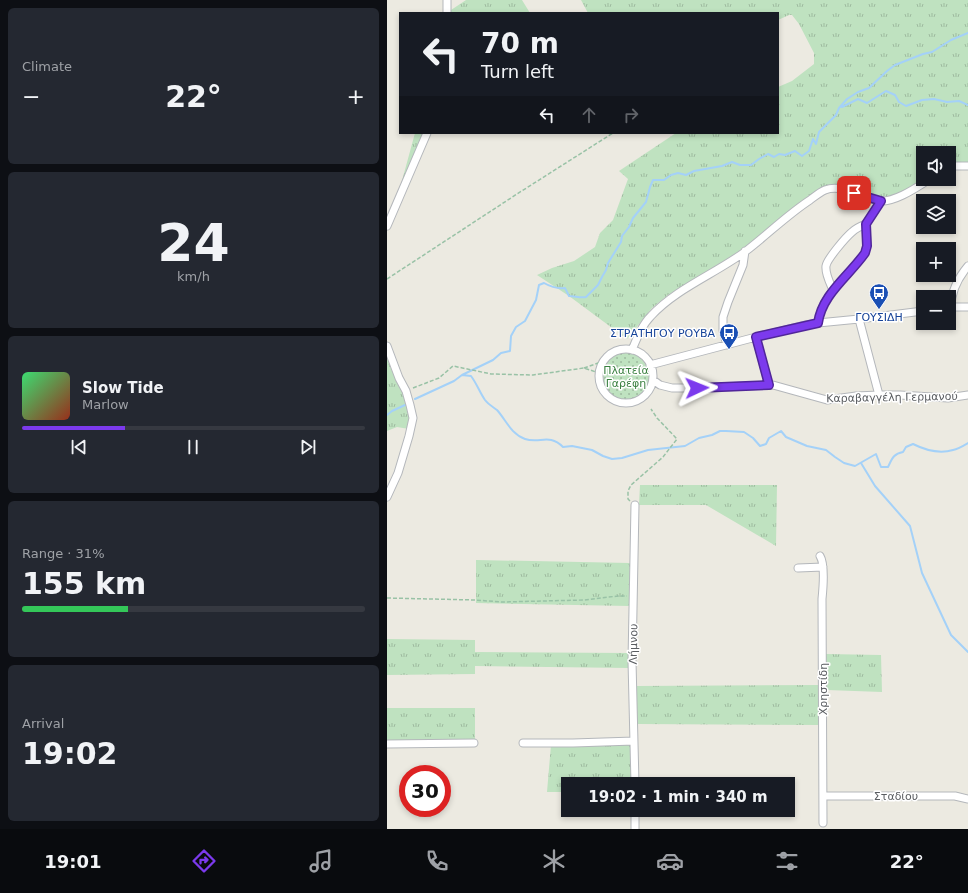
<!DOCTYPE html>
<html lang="en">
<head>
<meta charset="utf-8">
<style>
	body { margin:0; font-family:"DejaVu Sans",sans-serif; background:#242831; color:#f1f3f6; height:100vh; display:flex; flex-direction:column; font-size:15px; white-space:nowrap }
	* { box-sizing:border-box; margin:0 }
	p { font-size:13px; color:#9ea1a6 }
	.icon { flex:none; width:22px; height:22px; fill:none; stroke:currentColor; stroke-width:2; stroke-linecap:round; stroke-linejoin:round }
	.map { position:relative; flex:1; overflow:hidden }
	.drawer { display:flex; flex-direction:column; gap:8px; padding:8px; background:#0d0f14; width:387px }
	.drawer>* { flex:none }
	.hud { position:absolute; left:12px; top:12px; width:380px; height:122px; border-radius:0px; box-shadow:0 2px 6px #0003; background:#171b24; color:#f1f3f6; overflow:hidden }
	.fabs { position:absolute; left:529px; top:146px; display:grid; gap:8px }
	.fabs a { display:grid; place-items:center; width:40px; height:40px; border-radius:0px; background:#171b24; box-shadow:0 2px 6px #0003; font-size:20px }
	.speed { position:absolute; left:12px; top:765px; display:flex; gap:8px; font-size:20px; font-weight:700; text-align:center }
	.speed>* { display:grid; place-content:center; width:52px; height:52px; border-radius:50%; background:#171b24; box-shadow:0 2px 6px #0003; line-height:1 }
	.speed .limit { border:6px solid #d22; background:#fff; color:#111 }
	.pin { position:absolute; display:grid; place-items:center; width:34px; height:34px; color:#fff; margin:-17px; border-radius:8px; box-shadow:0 2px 6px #0006 }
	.me { position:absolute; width:44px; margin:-22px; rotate:88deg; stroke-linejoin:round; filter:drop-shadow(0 0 3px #0008) }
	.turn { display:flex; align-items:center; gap:14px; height:84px; padding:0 16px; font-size:18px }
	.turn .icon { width:52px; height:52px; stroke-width:2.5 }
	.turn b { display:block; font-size:28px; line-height:34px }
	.lanes { display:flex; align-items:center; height:38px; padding:0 16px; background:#0003; justify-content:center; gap:20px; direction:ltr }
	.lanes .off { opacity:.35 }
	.big { font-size:30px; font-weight:700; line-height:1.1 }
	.drawer .card { flex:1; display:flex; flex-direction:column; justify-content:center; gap:6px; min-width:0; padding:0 14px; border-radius:6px; background:#242831 }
	.drawer .dial { align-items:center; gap:0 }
	.dial b { font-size:52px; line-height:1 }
	.song { display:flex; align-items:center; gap:12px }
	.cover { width:48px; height:48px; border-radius:6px; background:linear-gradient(135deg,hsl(140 70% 55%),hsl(10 70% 35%)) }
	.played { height:4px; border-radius:2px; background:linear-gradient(90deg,#7c3aed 30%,#363941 30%) }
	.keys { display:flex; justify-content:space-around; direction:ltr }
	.heat { display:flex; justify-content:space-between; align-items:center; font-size:22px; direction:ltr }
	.charge { height:6px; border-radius:3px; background:linear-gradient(90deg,#34c759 31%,#363941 0) }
	.trip { position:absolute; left:174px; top:777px; width:234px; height:40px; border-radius:0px; background:#171b24; box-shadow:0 2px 6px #0003; font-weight:700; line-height:40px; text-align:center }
	.tab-bar { display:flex; height:64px; justify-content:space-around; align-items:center; background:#090b0e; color:#9ea1a6 }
	.tab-bar .icon { width:28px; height:28px }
	.tab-bar .active { color:#7c3aed }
	.tab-bar b { font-size:18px; color:#f1f3f6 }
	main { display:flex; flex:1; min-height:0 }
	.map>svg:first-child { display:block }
	.grass { fill:url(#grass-tufts) }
	.park { fill:url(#park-dots) }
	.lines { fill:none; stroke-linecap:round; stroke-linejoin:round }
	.stream { stroke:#a4d1f8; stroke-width:2 }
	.minor-casing { stroke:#b4b7bb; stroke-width:9 }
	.path { stroke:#99c2a6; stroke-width:1.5; stroke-dasharray:4 2; stroke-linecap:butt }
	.minor { stroke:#fff; stroke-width:7 }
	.route-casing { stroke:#51269a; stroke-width:10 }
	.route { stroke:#7c3aed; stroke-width:7 }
	.labels { text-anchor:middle; stroke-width:3; stroke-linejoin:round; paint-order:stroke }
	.transit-label { font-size:11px; fill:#164399; stroke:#fff }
	.park-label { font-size:11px; fill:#3a8040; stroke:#fff }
	.street-label { font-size:11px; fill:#5a5d61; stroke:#fff }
</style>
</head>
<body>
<main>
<section class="drawer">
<div class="card"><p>Climate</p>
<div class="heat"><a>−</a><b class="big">22°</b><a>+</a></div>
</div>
<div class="card dial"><b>24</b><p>km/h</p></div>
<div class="card">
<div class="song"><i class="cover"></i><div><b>Slow Tide</b><p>Marlow</p></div></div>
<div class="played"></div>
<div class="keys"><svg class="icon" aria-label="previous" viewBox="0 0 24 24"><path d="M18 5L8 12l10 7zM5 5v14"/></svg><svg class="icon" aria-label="pause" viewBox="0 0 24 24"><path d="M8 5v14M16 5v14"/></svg><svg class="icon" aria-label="next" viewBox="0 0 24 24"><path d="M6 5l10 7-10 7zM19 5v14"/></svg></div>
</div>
<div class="card"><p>Range · 31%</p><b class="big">155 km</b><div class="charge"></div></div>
<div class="card"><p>Arrival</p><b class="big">19:02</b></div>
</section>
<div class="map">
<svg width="581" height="829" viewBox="0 0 581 829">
	<defs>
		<pattern id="grass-tufts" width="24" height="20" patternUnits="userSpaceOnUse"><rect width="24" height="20" fill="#bfe2c0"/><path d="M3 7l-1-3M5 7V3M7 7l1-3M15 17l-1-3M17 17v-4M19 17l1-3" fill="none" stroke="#9eba9f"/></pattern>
		<pattern id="park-dots" width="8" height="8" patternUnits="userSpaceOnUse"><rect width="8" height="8" fill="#bfe2c0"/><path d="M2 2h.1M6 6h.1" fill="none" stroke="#9eba9f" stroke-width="1.8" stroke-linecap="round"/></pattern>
	</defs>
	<rect width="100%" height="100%" fill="#eceae1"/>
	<path class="grass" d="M79 0H135L143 13H64V10Z
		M194 0H581V162L562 164V153H536V179H542C526 188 510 199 490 196 481 195 473 190 464 188 457 186 450 186 443 187L345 256 281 295 265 308 240 339 182 296 150 275 165 268 187 261 208 247 213 233 226 220 241 179 232 171 289 133H391V87L405 81 427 64V53L412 24 405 15H402L391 20V13H201Z
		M28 133H36L33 142 10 199Z
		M0 357 4 369 25 414 22 429 10 427 0 431Z
		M253 485H390L389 546 319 505H252Z
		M89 560 243 563 242 606 89 603Z
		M0 639 88 640V652L242 653V668L88 666V674L0 675Z
		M439 654 494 655 495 692 440 690Z
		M433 685V725L250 724 249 686Z
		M0 708H88V741L0 742Z
		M164 745H244V784H181V792H160Z"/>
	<path class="park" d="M215 376a24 24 0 1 1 48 0a24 24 0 1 1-48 0Z"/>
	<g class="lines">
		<path class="stream" d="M455 107 471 99 480 103 499 91 508 95 512 102 519 106 535 100 547 99 560 102 572 101 581 105
			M75 375 84 376C90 384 93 393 98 400 101 404 106 407 110 410 119 420 124 434 138 439 153 444 162 433 176 447L185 446 205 450 216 456 225 459 235 458 261 450 298 446 312 438 325 435 333 431H339L357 432 366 438 373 446 379 444 382 438 394 431 399 437 420 446 439 450 448 457 457 463 468 466 489 454 494 467H501C505 459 506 454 516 452L519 447 526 444C538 450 553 454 566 450 571 449 576 446 581 443
			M28 399 67 381 75 375 106 360 114 353 123 351 124 336 129 327 138 321 149 300 152 285 157 283C164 287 170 289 178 288L182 296C188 296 193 298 199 297L211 285 215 277 219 270 221 263 234 242 235 236 242 227 246 218 259 202 263 187 266 180H277L284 175 291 173 299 175 307 171 335 166 345 162 353 165H364L372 159 381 154 387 157 392 154 398 155 408 151 415 156 422 151 426 139 429 144 432 132 449 115 452 108 460 99 471 92 482 88 500 71 508 65 536 54 545 52 564 40 581 33
			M0 415 5 411 18 405
			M474 463 488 486 523 526 535 573 564 635 581 652"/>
		<g class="minor-casing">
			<path id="minor" d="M60 13V0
				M562 167 567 166H581
				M0 226 40 133
				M446 290C443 283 438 274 439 266 440 259 459 237 465 232 469 228 474 226 479 224
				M562 307H581
				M564 307C564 291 571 278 581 266
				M472 319 492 395
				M431 323C435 293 462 276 478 253L480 245 479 224 494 201
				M369 337 380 378 382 385
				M340 345 336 330V317L341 302 356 265 358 251
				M0 346 12 378 19 391 23 405 26 418 22 436 11 473 0 497
				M212 376a27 27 0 1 1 54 0a27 27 0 1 1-54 0Z
				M245 350C250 338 255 325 264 316 290 288 328 274 359 251 380 235 400 215 423 200 427 197 433 192 438 190 456 183 476 199 493 201 509 202 530 187 543 179
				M263 365 369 337 419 325 431 323 472 319 536 311
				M266 380 273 385 285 388H310L386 385 440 400 469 396 492 395H513L561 398 581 395
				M248 505 245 661 248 784
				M433 556C438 564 436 589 435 599L436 823
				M411 568 436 567
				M136 743H186L247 741
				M0 744 87 743
				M436 796H568L581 799
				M248 810V829"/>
		</g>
		<path class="path" d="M0 279 130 194 226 133
			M197 368 217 361
			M26 388 52 378 66 366 104 374 146 375 197 368 212 373
			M243 501 241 499V491L244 485 276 457 290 439 270 418 264 409
			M0 598 88 600 115 602 197 600 231 596H240"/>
		<use href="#minor" class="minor"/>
	</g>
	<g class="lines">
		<g class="route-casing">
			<path id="route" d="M310 388 382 385 369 337 431 323C435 294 462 276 478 253L480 246 479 224 494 201 467 193"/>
		</g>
		<use href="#route" class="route"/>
	</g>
	<defs>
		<g id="bus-pin" transform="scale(1)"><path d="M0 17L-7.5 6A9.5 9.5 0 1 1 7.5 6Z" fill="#1a4fb4" stroke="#fff"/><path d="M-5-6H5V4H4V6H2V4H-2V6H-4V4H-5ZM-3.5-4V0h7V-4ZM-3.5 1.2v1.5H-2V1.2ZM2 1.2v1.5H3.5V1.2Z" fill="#fff"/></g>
	</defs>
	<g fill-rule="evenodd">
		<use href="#bus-pin" x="492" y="293"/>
		<use href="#bus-pin" x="342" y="333"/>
	</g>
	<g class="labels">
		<g class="transit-label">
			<text x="492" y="321">ΓΟΥΣΙΔΗ</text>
			<text x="328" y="337" text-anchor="end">ΣΤΡΑΤΗΓΟΥ ΡΟΥΒΑ</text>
		</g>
		<g class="park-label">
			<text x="239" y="374">Πλατεία<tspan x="239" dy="13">Γαρέφη</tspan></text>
		</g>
		<g class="street-label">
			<text transform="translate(505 397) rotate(-1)" y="4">Καραβαγγέλη Γερμανού</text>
			<text transform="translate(246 644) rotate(-89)" y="4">Λήμνου</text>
			<text transform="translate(436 689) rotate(-90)" y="4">Χρηστίδη</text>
			<text x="509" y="800">Σταδίου</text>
		</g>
	</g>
</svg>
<div class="fabs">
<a><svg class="icon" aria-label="sound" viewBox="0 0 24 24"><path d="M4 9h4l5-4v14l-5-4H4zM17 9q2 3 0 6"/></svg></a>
<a><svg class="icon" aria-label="layers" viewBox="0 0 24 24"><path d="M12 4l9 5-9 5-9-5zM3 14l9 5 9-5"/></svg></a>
<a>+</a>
<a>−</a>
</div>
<div class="speed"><div class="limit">30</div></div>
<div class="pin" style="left:467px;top:193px;background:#d93025"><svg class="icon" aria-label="arrive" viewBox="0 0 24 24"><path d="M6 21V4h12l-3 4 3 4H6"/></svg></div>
<svg class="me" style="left:310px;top:388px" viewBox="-20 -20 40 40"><path d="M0-17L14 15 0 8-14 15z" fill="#7c3aed" stroke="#fff" stroke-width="4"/></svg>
<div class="trip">19:02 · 1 min · 340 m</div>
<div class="hud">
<div class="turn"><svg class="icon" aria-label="left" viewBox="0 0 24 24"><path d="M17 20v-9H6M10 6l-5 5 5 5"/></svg><div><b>70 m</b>Turn left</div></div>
<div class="lanes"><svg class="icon" aria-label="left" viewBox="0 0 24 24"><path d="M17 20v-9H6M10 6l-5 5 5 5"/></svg><svg class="icon off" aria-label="ahead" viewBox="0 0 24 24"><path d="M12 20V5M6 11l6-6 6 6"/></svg><svg class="icon off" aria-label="right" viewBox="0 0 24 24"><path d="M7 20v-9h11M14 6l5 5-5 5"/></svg></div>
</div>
</div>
</main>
<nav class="tab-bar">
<b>19:01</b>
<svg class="icon active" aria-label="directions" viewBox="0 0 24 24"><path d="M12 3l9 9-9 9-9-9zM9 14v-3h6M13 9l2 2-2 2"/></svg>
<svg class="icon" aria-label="music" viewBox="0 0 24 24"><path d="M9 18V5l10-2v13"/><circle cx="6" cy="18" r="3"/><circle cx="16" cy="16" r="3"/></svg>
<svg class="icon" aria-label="phone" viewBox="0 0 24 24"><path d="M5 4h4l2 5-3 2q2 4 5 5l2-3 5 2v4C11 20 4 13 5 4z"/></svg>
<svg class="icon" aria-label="climate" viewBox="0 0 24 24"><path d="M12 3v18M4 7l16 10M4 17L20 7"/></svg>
<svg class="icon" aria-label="car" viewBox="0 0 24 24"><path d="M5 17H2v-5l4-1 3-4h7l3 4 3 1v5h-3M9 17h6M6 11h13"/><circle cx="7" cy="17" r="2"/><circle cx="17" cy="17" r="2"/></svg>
<svg class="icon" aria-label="filters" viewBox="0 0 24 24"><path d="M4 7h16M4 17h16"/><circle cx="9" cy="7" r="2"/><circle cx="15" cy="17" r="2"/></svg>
<b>22°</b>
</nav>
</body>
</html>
